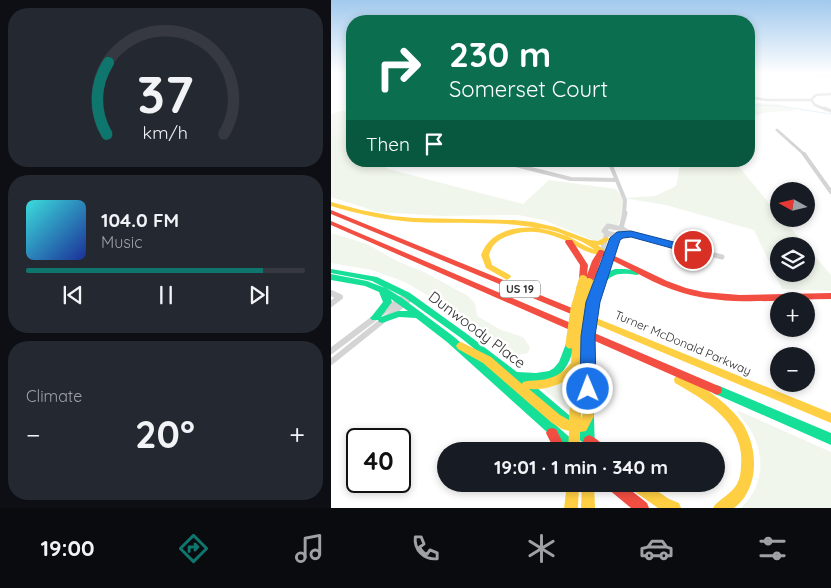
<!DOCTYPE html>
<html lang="en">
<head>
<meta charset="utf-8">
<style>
	body { margin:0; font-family:Quicksand,sans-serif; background:#242831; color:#f1f3f6; height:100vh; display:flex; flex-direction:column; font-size:19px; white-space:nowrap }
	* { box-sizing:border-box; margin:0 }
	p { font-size:16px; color:#9ea1a6 }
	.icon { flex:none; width:28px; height:28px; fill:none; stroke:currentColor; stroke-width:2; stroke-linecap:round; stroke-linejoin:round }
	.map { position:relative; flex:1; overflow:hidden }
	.details { display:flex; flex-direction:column; gap:8px; padding:8px; background:#0d0f14; width:331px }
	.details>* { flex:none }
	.guide { position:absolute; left:15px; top:15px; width:409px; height:152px; border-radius:20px; box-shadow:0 2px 8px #0003; background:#0b6e4f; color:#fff; overflow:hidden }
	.needle { width:32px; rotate:278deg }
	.controls { position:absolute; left:439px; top:182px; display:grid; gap:10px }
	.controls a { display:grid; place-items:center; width:45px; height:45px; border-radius:50%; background:#171b24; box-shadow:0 2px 8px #0003; font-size:25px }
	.speed { position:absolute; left:15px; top:428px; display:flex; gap:10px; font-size:25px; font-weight:700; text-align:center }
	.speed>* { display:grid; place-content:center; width:65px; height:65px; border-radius:50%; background:#171b24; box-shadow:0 2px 8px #0003; line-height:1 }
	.speed .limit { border:2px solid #111; border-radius:8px; background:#fff; color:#111 }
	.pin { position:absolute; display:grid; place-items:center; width:42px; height:42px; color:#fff; margin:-21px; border:2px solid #fff; border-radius:50%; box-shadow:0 1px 5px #0007 }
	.me { position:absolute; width:55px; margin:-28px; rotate:359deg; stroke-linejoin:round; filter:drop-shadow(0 0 4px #0008) }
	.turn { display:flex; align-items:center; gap:18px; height:105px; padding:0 20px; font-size:22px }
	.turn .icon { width:65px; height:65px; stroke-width:2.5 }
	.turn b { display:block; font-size:35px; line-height:42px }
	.then { display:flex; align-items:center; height:48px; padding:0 20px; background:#0003; gap:10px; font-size:19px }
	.big { font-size:38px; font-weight:700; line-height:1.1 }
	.details .card { flex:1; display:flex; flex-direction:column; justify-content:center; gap:8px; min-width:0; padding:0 18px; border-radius:20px; background:#242831 }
	.details .dial { align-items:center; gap:0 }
	.dial svg { height:130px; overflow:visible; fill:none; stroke:#363941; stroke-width:7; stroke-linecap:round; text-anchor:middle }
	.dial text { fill:#f1f3f6; stroke:none }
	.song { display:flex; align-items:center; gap:15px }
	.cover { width:60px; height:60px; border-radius:8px; background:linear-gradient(135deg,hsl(180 70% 55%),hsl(230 70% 35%)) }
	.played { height:5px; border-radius:2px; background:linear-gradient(90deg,#0f766e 85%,#363941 85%) }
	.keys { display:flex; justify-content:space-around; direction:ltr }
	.heat { display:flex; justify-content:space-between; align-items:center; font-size:28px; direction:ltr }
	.trip { position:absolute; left:106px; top:442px; width:288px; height:50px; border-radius:25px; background:#171b24; box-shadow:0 2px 8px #0003; font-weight:700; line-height:50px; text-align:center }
	.tabs { display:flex; height:80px; justify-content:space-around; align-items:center; background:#090b0e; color:#9ea1a6 }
	.tabs .icon { width:35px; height:35px }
	.tabs .selected { color:#0f766e }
	.tabs b { font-size:22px; color:#f1f3f6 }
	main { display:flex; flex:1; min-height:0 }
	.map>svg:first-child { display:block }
	.green { fill:#f1f6ec; fill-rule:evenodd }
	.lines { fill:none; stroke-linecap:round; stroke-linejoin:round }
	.stream { stroke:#d8e9f4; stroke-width:1 }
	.street-far4 { stroke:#d4d4d4; stroke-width:2.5 }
	.street-far3 { stroke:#d4d4d4; stroke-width:3 }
	.street-far2 { stroke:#d4d4d4; stroke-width:4 }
	.street-far1 { stroke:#d4d4d4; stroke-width:5 }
	.street { stroke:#d4d4d4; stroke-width:6 }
	.fast { fill:#16e098; fill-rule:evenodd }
	.slow { fill:#ffcf43; fill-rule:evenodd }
	.jam { fill:#f24e42; fill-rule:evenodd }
	.fast-bridge { stroke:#16e098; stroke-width:9 }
	.slow-bridge-far1 { stroke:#ffcf43; stroke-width:8 }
	.slow-bridge { stroke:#ffcf43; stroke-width:9 }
	.route { fill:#1a73e8; stroke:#114b97 }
	.labels { text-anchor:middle; stroke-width:5; stroke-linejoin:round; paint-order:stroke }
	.shield { fill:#fff; stroke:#6e6e6e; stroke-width:1 }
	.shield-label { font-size:11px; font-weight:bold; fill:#303030 }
	.street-label { font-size:12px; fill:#303030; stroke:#fff }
	.near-street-label { font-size:15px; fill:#303030; stroke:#fff }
</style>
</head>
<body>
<main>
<section class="details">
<div class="card dial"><svg viewBox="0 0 100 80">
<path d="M14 69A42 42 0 1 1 86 69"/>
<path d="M14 69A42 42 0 0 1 15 25" stroke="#0f766e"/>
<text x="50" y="56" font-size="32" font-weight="700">37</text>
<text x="50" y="72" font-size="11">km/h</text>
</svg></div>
<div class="card">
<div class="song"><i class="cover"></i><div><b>104.0 FM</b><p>Music</p></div></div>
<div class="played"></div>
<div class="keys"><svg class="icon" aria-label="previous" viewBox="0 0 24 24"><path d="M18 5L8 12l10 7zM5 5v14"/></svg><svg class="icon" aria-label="pause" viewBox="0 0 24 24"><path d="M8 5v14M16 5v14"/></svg><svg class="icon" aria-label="next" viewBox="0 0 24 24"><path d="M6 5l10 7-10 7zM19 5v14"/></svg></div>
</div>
<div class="card"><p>Climate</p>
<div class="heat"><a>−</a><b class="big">20°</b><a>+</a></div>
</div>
</section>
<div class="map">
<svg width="500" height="508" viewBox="0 0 500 508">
	<rect width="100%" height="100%" fill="#fff"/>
	<path class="green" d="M418 103 447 104 466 111C450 111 432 110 418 119Z
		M9 111H21V141L19 145 21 147V161H44L57 169 192 204 218 180 285 189 292 198 324 196 345 186 350 161H409V168L447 214 448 219H452L500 275V291L451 289 423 230 335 205 292 198 291 216 276 246 213 220 187 215 110 216 47 212 0 197V114ZM448 246H475V274H448Z
		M0 233 36 244 66 261 93 272 137 296 144 303 146 316 168 329 192 337 199 347 197 353 186 355 145 330 116 307 74 282 41 270 0 263Z
		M239 376 240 377 238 411 211 388Z
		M406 410 500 452V508H410C433 486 435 456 419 429 415 423 408 416 406 410Z"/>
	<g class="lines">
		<path class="stream" d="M418 105 448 106 500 114"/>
		<path class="street-far4" d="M459 73 500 76
			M418 97 436 100H480
			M496 110 484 105 480 100 485 95 500 94"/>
		<path class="street-far3" d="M493 108 500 111
			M446 130 474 155"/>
		<path class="street-far2" d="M473 154 500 192
			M168 161 240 179 285 180
			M278 161 294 200 293 214"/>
		<path class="street-far1" d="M277 226 292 229V232C285 236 279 236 273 231Z
			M290 228 294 213
			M292 229 300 234 391 257
			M271 252 275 236
			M278 255 287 235"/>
		<path class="street" d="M0 293 9 297 0 304
			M52 312 76 295
			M0 351 45 317
			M0 362 80 298"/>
		<path class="fast" d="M0 269 46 277 79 293 136 334 186 372 205 373 218 371 223 368 228 362 236 341 239 340 242 341 244 344C237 370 228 383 199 382L252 427 251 352 253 349 256 348 259 349 261 352 264 451H237L116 342 85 318 68 317 51 323 48 322 47 320H41L39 318 41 316 52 302 48 292 34 286 0 280V274L36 281 54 288 41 281 0 273ZM55 288 73 297 130 338 203 397 252 443V450L250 447 122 336 71 298ZM60 299 77 311H67L50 317 61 302Z
			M284 269H294L309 271 310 273 306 275C290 273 280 272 271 287H265L264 285 272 274Z
			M386 385 500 433V445L382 393 381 390 382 387Z"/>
		<path class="slow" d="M492 73 500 74V76L492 74Z
			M0 202 30 210 62 216 83 218 183 220 202 222 224 227 259 240 267 241 275 237 279 239 271 245H267L275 252 274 254C259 256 250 248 237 242 220 233 199 228 180 235 169 238 161 244 158 255L161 265 179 275 180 277 176 280 155 268 150 255C162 222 206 224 232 234 243 239 253 246 264 250 255 243 244 238 233 235 184 218 133 225 82 222 54 220 27 214 0 206Z
			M275 253H278L282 255 265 309 264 311H258L257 309Z
			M243 309 500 413V423L240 314 239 312 240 310Z
			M130 342 160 357 191 384 192 382C198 380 203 381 209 380 222 379 232 373 240 363L241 347 243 344 246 343 249 344 251 347 250 418 253 412 257 411 261 412 263 416 255 431 249 432V451H237L238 431 231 429 221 423 152 363 127 349 125 346 127 343ZM240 377 238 420 229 415 198 389C213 390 228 386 240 377Z
			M348 376C370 383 399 405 412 424 425 446 428 476 413 498 410 501 406 507 402 508 396 508 388 508 382 508 386 500 400 495 406 484 409 478 410 472 410 465 414 424 376 401 344 383L343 380 344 377Z
			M236 484H248L247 508H233Z
			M251 484H263L264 508H250Z
			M298 484H316L338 499 348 503 350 508H327L300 489Z"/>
		<path class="jam" d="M0 210 246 310 247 312 246 314H240L0 214Z
			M0 221 390 387 391 390 390 393 386 395 382 393 0 225Z
			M235 240H241L257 265 256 275 261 261 268 250H271L336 281 355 288 372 292 409 295 500 293V299C451 299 399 307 352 293 323 285 299 268 272 256 267 264 266 280 258 285L255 284 254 281H249L248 279 249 265 234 242Z
			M221 428 225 429 236 451H224L215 433 217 429Z
			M258 435C265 438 273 444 275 451H260L254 445 252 441 254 437Z
			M276 484H292L316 503 318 508H300L277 489Z"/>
		<path class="fast-bridge" d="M256 352 261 309"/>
		<path class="slow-bridge-far1" d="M249 289 252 279
			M256 289 258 282"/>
		<path class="slow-bridge" d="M239 344 244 309 250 288
			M246 347 257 288"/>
	</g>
	<linearGradient id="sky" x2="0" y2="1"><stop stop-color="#a1c9ed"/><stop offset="0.51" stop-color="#fff"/><stop offset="1" stop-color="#fff" stop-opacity="0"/></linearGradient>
	<rect width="500" height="144" fill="url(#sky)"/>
	<path class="route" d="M300 231 366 248 367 250 362 254 300 237 292 238 289 240 269 302 264 336 265 389 263 394 257 396 251 394 249 389 250 336 255 302 279 238 286 232Z"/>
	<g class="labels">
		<rect class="shield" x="169" y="280.5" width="40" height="17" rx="4"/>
		<g class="shield-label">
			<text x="189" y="293">US 19</text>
		</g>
		<g class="street-label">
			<text transform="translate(352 343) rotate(23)" y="4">Turner McDonald Parkway</text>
		</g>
		<g class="near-street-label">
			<text transform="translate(146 330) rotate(37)" y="5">Dunwoody Place</text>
		</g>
	</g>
</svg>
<div class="controls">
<a><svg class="needle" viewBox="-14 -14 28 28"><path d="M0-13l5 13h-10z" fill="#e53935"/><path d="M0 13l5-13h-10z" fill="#9ea1a6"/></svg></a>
<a><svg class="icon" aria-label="layers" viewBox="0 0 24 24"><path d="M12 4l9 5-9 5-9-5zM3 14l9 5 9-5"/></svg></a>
<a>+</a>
<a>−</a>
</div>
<div class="speed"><div class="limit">40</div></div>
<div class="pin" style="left:362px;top:250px;background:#d93025"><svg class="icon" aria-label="arrive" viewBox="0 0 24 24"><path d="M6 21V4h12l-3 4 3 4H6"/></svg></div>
<svg class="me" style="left:257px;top:389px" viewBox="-20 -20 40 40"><circle r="17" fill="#1a73e8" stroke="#fff" stroke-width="3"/><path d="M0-11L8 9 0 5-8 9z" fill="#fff"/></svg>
<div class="trip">19:01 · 1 min · 340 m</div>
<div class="guide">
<div class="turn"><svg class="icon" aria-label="right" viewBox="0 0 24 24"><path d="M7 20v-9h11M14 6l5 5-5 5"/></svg><div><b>230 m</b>Somerset Court</div></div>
<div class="then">Then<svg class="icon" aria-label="arrive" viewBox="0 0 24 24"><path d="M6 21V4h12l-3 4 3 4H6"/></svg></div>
</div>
</div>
</main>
<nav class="tabs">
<b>19:00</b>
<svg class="icon selected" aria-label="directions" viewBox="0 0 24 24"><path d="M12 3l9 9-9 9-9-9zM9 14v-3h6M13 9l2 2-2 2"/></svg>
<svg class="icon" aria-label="music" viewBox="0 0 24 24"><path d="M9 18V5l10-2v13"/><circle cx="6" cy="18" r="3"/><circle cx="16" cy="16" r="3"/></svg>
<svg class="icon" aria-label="phone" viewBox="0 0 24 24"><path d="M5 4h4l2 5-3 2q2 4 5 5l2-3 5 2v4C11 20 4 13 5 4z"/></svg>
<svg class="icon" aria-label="climate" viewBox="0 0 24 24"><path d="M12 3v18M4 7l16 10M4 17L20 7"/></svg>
<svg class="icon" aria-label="car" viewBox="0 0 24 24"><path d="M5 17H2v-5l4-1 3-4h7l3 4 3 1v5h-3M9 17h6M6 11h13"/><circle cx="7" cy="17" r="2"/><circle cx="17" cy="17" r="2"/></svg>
<svg class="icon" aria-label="filters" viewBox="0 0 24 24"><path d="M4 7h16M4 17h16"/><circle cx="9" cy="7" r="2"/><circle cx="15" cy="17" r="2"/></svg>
</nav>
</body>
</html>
